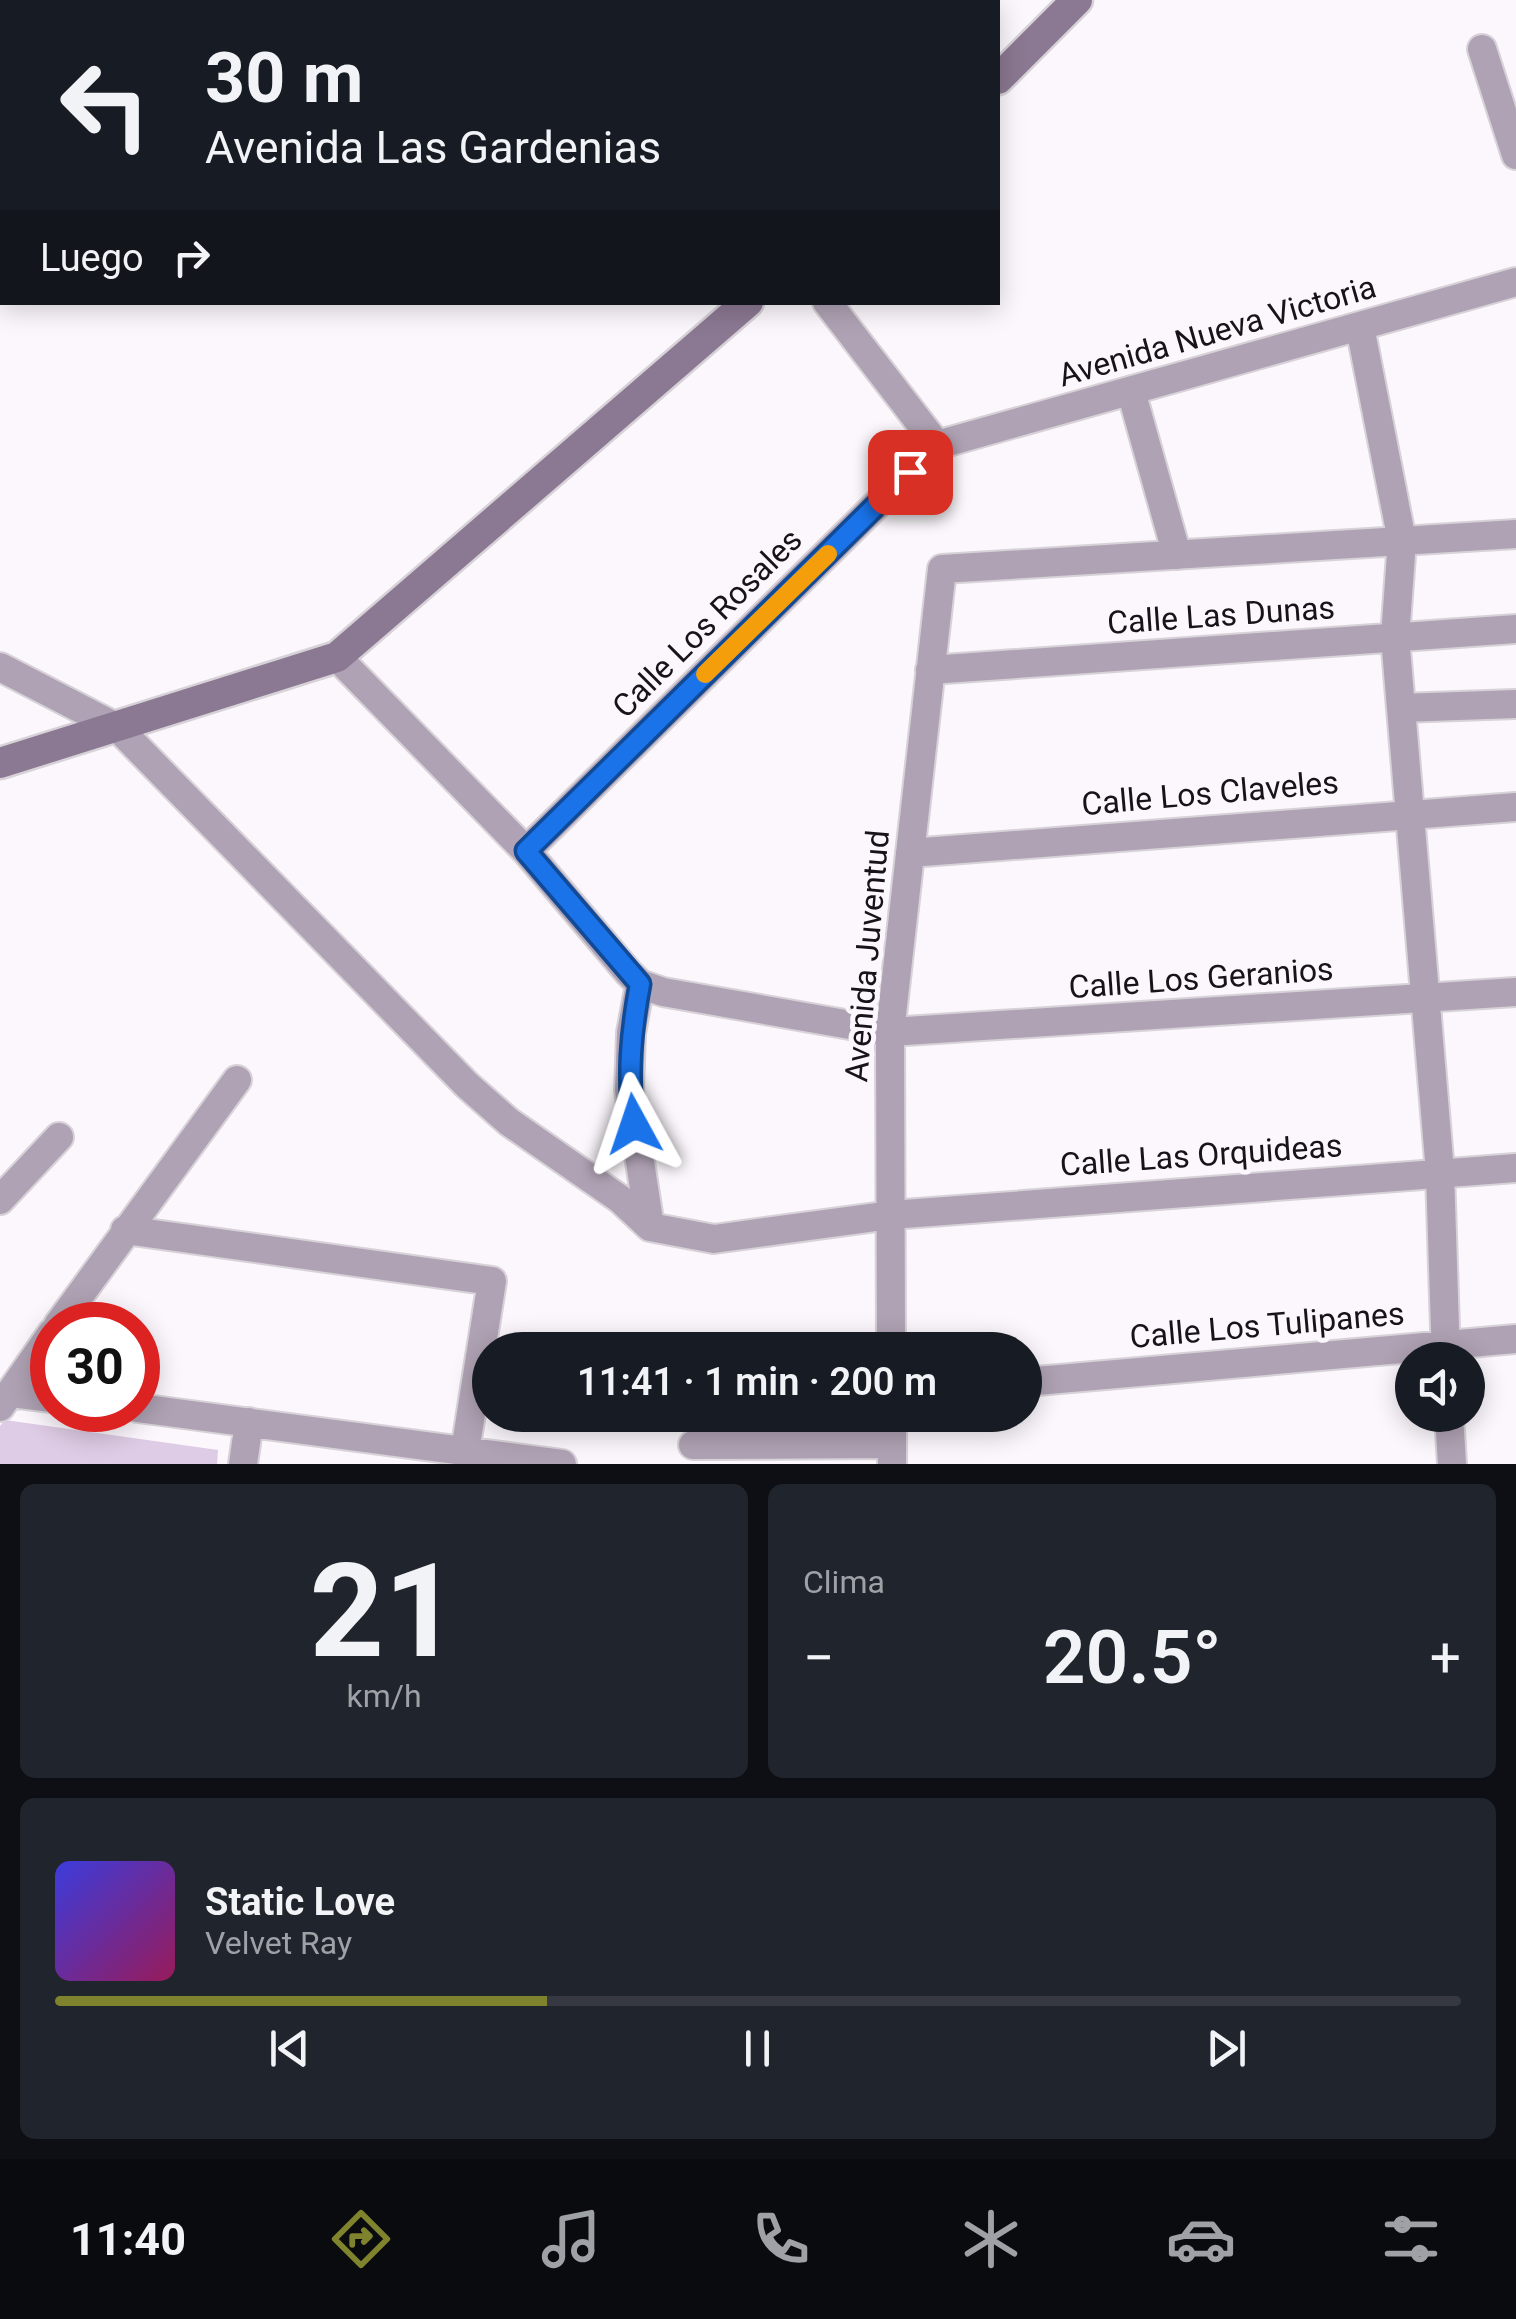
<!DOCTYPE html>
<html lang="es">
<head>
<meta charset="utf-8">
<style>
	body { margin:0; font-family:Roboto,sans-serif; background:#20242c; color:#f1f3f6; height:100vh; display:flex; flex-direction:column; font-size:38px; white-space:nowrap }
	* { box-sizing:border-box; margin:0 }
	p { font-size:32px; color:#9ea1a6 }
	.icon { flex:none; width:55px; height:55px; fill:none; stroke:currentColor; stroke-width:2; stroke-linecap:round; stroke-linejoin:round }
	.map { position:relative; height:1464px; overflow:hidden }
	.sheet { display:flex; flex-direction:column; gap:20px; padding:20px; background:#0d0f14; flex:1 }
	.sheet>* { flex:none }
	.hud { position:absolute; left:0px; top:0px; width:1000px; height:305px; box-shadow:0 5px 25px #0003; background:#171b24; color:#f1f3f6; overflow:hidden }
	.buttons { position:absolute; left:1395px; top:1342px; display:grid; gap:20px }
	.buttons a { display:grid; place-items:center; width:90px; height:90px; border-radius:50%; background:#171b24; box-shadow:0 5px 25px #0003; font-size:50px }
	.speed { position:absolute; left:30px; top:1302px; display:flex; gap:20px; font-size:50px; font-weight:700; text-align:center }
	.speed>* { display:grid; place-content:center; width:130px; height:130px; border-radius:50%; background:#171b24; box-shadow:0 5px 25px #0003; line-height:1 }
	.speed .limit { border:15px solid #d22; background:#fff; color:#111 }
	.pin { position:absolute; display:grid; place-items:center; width:85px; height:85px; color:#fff; margin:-42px; border-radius:20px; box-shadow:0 5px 15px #0006 }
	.me { position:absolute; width:110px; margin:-55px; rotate:355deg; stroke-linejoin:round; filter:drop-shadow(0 0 8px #0008) }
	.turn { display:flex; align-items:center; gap:35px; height:210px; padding:0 40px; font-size:45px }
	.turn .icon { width:130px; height:130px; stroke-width:2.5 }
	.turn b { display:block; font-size:70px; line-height:85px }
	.then { display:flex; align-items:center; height:95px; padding:0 40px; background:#0003; gap:20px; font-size:38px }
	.big { font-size:75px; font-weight:600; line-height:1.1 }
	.sheet .tile { flex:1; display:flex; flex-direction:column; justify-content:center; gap:15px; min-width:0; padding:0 35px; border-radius:15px; background:#20242c }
	.sheet .dial { align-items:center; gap:0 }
	.dial b { font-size:130px; line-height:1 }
	.song { display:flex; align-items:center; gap:30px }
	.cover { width:120px; height:120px; border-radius:15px; background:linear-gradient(135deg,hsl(240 70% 55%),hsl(330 70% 35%)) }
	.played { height:10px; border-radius:5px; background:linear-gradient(90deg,#7f832d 35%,#363941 35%) }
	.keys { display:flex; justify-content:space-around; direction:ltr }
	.heat { display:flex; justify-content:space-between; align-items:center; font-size:55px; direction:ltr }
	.sheet .tiles { flex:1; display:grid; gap:20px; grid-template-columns:1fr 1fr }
	.tile:last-child { grid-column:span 2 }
	.trip { position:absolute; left:472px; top:1332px; width:570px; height:100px; border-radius:50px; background:#171b24; box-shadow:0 5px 25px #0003; font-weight:600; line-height:100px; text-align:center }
	.dock { display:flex; height:160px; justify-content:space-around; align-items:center; background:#090b0e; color:#9ea1a6 }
	.dock .icon { width:70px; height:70px }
	.dock .current { color:#7f832d }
	.dock b { font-size:45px; color:#f1f3f6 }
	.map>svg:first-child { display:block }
	.green { fill:#decbe5 }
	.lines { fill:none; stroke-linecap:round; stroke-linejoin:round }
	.street-casing { stroke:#d7d2d8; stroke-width:32 }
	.secondary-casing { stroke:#d7d2d8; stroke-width:35 }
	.street { stroke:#afa2b4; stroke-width:28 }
	.secondary { stroke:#8b7892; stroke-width:30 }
	.route-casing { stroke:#114b97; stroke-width:25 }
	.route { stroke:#1a73e8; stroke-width:18 }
	.slow { stroke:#f59e0b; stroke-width:18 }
	.labels { text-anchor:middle; stroke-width:10; stroke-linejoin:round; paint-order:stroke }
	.street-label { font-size:32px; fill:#18121a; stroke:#fbf7fc }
</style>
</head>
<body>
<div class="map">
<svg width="1516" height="1464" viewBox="0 0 1516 1464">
	<rect width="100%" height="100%" fill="#fbf7fc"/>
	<path class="green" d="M5 1420 218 1450 217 1464H0V1426Z"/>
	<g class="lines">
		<g class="street-casing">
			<path id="street" d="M277 0V2
				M735 0 736 2
				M1482 49 1516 155
				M827 302 937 445
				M1360 327 1402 541 1395 637 1440 1172 1446 1360
				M1131 391 1177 555
				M337 657 526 851 628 972 640 984 663 992 890 1032 1516 992
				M0 667 118 728 467 1085 509 1122 620 1199 650 1227 714 1239 891 1215 1516 1168
				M930 670 1516 629
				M1401 708 1516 704
				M526 851 937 445 1516 282
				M910 853 1516 807
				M640 984 631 1033 629 1090 650 1227
				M0 1200 59 1137
				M125 1230 492 1281 463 1464
				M58 1325 237 1080
				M891 1350 890 1032 942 569 1516 534
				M1025 1382 1516 1339
				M11 1393 52 1398
				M0 1407 52 1333
				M138 1408 562 1464
				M892 1415V1464
				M1449 1415 1452 1464
				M693 1445 892 1444
				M243 1464 249 1422"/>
		</g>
		<g class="secondary-casing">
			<path id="secondary" d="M998 79 1077 0
				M0 763 337 657 748 302"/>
		</g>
		<use href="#street" class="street"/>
		<use href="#secondary" class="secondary"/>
	</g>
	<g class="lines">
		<g class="route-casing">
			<path id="route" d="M634 1124C627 1076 631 1032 640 984L526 851 910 472"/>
		</g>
		<use href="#route" class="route"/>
		<path class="slow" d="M705 674 828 554"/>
	</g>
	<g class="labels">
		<g class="street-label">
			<text transform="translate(1217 331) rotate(-16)" y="11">Avenida Nueva Victoria</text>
			<text transform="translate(1221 615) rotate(-4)" y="11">Calle Las Dunas</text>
			<text transform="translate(707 623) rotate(-45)" y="11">Calle Los Rosales</text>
			<text transform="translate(1210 793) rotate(-5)" y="11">Calle Los Claveles</text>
			<text transform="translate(867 956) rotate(-85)" y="11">Avenida Juventud</text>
			<text transform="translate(1201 978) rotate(-4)" y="11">Calle Los Geranios</text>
			<text transform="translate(1201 1155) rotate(-4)" y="11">Calle Las Orquideas</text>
			<text transform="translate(1267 1325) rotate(-5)" y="11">Calle Los Tulipanes</text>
		</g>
	</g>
</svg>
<div class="buttons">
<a><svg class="icon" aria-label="sound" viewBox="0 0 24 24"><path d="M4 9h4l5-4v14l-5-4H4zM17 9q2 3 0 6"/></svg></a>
</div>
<div class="speed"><div class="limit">30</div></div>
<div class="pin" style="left:910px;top:472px;background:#d93025"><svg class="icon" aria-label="arrive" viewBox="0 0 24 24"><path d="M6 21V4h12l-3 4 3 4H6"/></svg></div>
<svg class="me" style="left:634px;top:1124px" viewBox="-20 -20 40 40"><path d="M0-17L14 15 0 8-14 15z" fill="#1a73e8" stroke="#fff" stroke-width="4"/></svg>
<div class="trip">11:41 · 1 min · 200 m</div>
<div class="hud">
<div class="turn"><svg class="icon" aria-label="left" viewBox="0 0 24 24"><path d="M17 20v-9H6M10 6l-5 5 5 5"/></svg><div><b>30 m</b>Avenida Las Gardenias</div></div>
<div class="then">Luego<svg class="icon" aria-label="right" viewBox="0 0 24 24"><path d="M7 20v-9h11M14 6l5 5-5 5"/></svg></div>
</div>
</div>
<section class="sheet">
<div class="tiles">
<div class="tile dial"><b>21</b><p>km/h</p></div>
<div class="tile"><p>Clima</p>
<div class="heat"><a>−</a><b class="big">20.5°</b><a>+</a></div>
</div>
<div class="tile">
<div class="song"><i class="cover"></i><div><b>Static Love</b><p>Velvet Ray</p></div></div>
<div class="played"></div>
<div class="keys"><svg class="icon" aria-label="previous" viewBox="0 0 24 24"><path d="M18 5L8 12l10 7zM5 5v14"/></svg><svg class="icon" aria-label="pause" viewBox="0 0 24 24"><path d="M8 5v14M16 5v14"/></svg><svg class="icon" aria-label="next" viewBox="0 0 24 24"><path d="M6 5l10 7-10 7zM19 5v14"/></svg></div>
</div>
</div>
</section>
<nav class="dock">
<b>11:40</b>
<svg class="icon current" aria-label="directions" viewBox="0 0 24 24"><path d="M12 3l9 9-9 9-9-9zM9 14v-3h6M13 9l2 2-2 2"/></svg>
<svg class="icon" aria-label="music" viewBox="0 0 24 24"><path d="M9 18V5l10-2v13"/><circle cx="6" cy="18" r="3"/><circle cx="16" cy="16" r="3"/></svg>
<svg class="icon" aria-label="phone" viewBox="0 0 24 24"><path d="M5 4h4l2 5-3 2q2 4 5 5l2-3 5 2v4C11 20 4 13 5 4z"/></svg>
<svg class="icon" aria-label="climate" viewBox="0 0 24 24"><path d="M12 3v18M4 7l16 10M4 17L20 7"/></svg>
<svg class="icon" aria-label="car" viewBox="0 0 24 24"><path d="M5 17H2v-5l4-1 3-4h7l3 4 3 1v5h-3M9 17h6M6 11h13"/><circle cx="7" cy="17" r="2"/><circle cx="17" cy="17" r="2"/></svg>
<svg class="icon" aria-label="filters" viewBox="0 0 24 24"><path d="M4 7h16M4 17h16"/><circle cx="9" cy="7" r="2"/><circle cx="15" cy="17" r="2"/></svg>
</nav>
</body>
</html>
